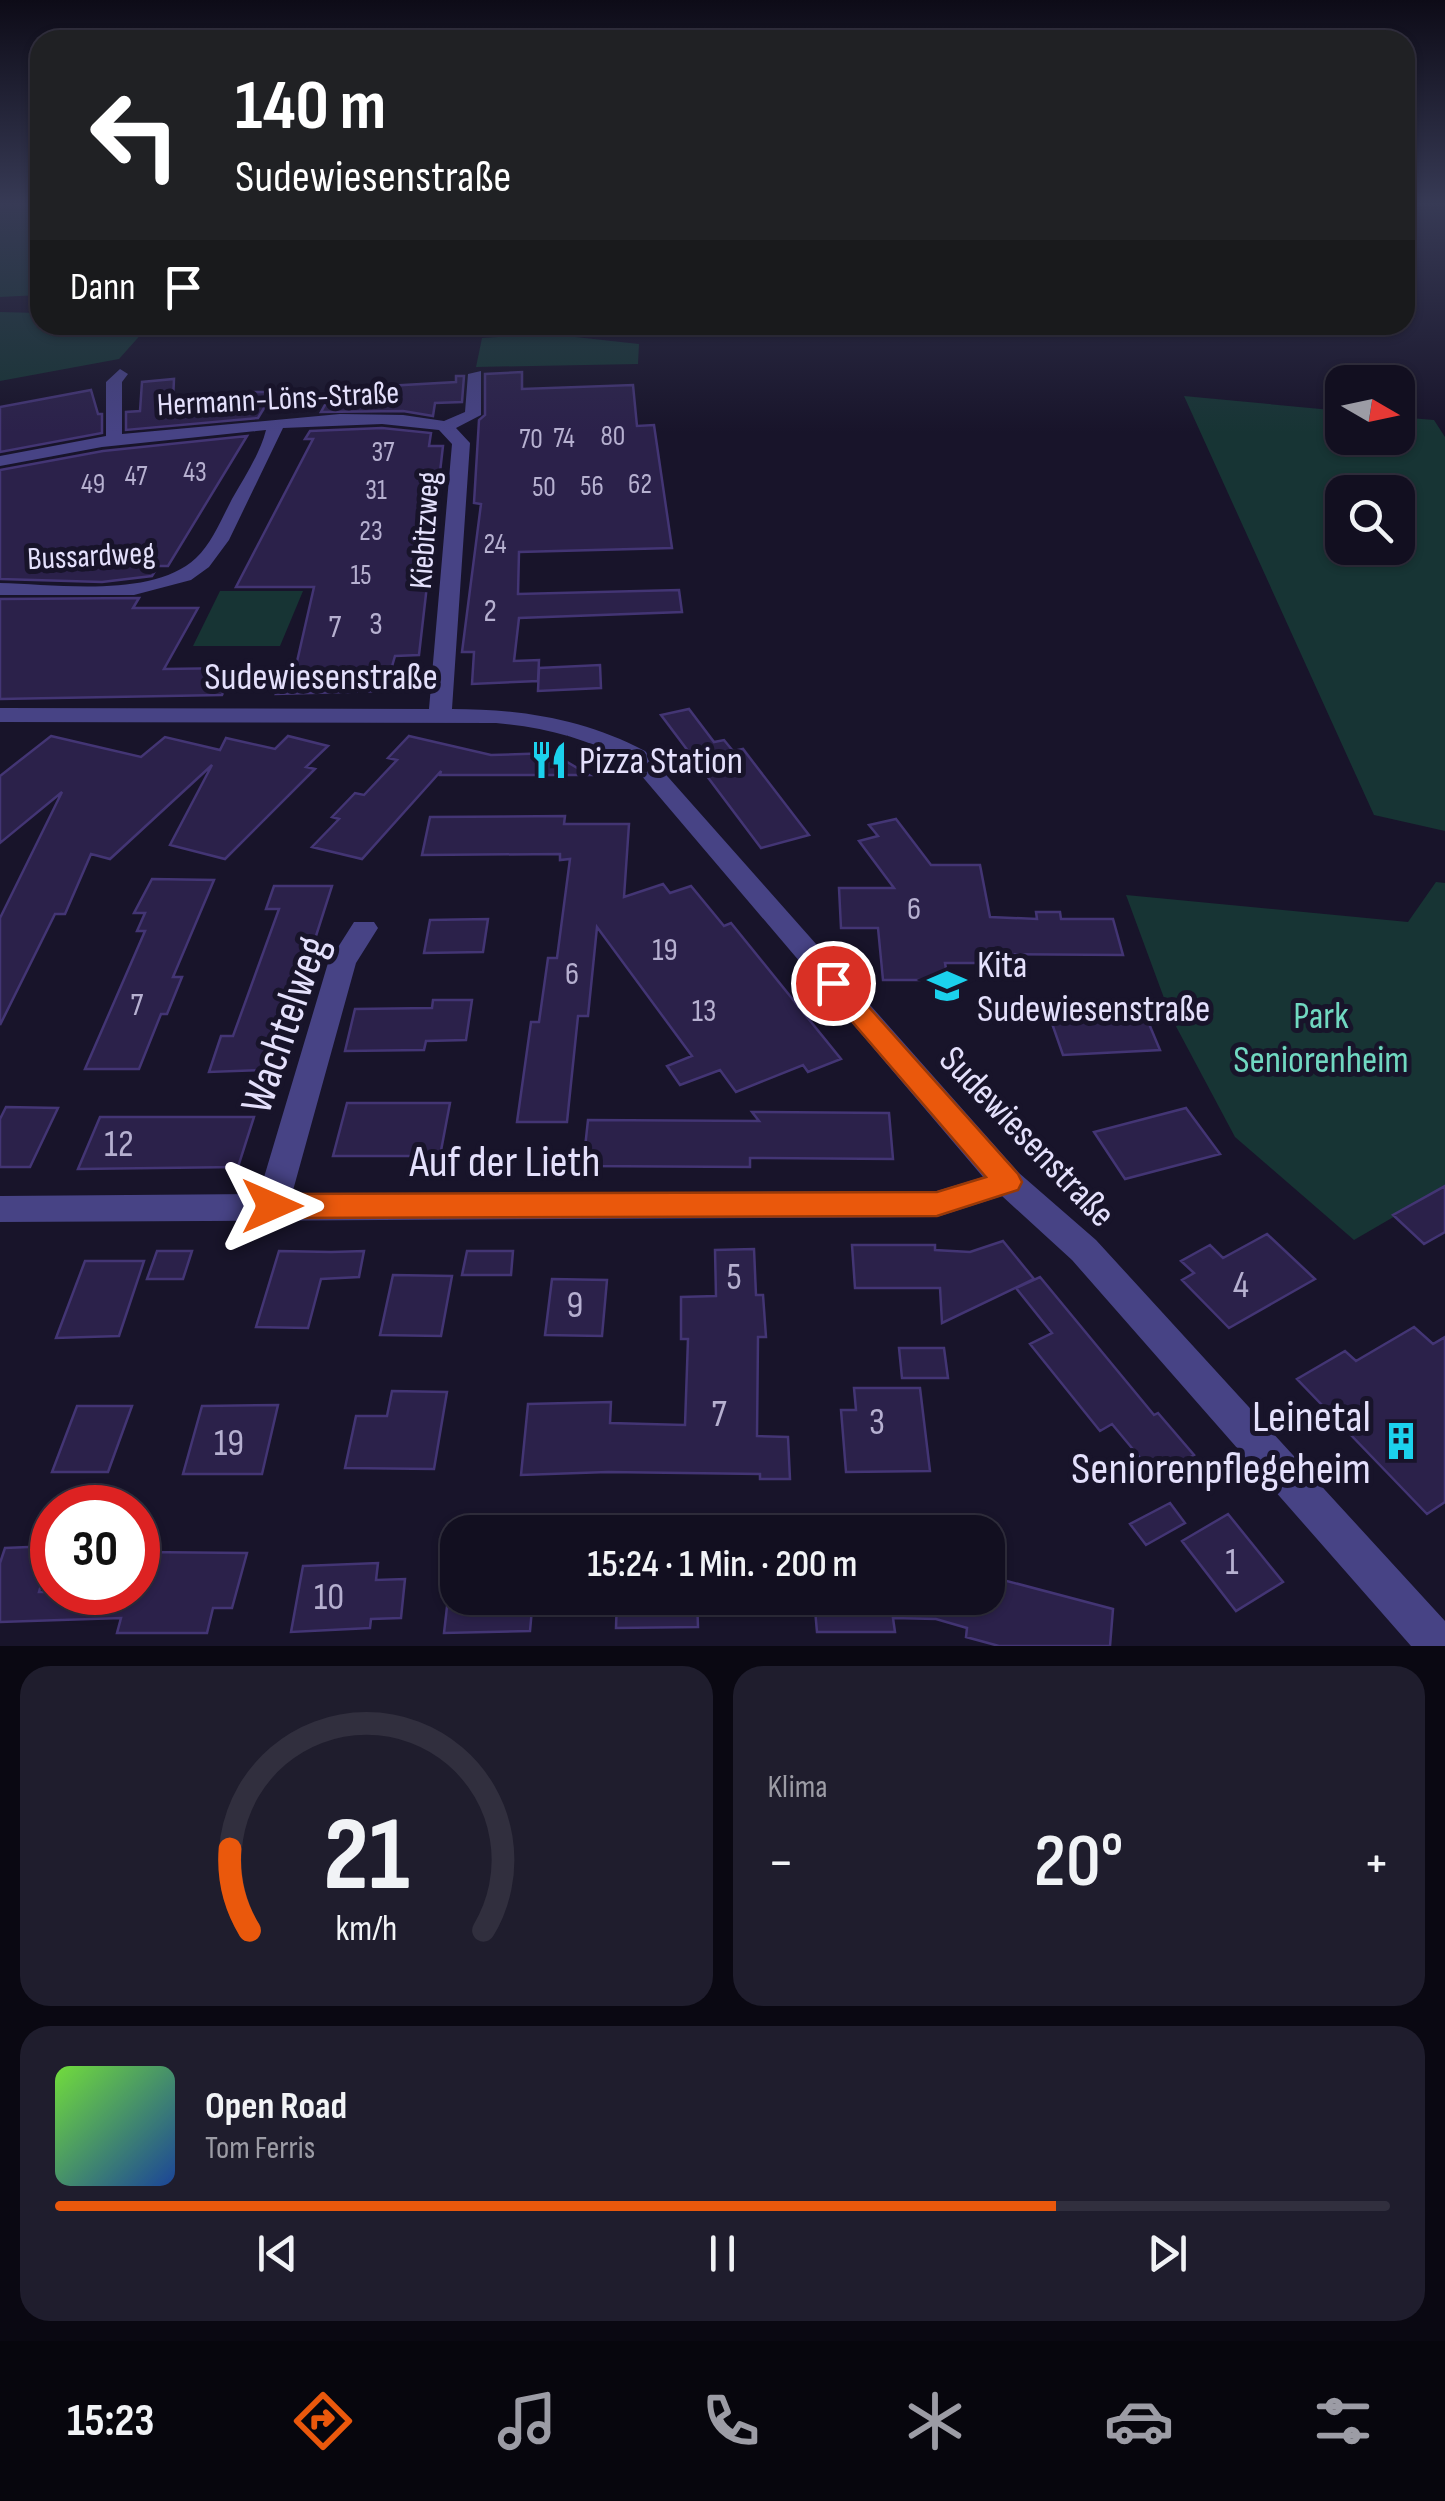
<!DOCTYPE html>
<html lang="de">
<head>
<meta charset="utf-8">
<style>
	body { margin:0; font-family:"Sofia Sans Condensed",sans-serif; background:#1f1d2d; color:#f1f3f6; height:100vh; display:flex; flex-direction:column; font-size:38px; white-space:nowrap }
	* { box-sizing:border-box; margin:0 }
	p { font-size:32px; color:#9c9ca5 }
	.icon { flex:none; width:55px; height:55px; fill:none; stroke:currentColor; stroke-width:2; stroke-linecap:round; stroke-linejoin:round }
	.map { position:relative; height:1646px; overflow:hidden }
	.side { display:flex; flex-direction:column; gap:20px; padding:20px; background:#0a0812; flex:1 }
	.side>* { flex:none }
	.banner { position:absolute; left:30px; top:30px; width:1385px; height:305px; border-radius:30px; box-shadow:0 2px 8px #0004,0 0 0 2px #312f3e; background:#202124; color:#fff; overflow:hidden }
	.needle { width:65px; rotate:99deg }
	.controls { position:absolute; left:1325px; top:365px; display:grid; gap:20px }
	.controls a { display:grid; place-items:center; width:90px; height:90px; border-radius:20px; background:#120f20; box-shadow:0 2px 8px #0004,0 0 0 2px #312f3e; font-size:50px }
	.speed { position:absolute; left:30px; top:1485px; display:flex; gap:20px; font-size:50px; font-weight:700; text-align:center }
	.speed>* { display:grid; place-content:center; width:130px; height:130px; border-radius:50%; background:#120f20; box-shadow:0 2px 8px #0004,0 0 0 2px #312f3e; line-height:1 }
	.speed .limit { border:15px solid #d22; background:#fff; color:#111 }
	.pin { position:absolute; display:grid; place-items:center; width:85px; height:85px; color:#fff; margin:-42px; border:5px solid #fff; border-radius:50%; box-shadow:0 2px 10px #0007 }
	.me { position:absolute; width:110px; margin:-55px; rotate:90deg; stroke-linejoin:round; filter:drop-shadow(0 0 8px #0008) }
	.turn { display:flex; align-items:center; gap:35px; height:210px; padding:0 40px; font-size:45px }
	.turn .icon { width:130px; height:130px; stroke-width:2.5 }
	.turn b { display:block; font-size:70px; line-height:85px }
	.then { display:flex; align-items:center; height:95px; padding:0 40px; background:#0003; gap:20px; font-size:38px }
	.big { font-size:75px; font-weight:600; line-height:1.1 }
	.side .widget { flex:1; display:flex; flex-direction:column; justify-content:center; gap:15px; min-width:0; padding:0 35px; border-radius:30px; background:#1f1d2d }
	.side .dial { align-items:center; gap:0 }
	.dial svg { height:260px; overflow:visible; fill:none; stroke:#312f3e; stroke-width:7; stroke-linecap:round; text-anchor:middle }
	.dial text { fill:#f1f3f6; stroke:none }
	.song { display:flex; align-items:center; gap:30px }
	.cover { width:120px; height:120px; border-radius:15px; background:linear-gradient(135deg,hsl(100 70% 55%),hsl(220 70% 35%)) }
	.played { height:10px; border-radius:5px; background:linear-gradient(90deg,#ea580c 75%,#312f3e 75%) }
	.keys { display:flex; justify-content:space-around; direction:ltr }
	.heat { display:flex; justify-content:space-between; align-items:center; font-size:55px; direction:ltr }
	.side .tiles { flex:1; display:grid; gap:20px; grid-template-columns:1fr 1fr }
	.widget:last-child { grid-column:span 2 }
	.trip { position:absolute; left:440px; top:1515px; width:565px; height:100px; border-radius:30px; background:#120f20; box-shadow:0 2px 8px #0004,0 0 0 2px #312f3e; font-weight:600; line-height:100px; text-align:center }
	.dock { display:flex; height:160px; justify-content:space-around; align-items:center; background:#07060d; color:#9c9ca5 }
	.dock .icon { width:70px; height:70px }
	.dock .active { color:#ea580c }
	.dock b { font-size:45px; color:#f1f3f6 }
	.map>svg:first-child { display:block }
	.green { fill:#173434; fill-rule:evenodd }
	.building { fill:#2b214a; stroke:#433574; stroke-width:2.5 }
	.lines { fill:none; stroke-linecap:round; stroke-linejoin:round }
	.minor { fill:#474385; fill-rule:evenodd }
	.route { fill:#ea580c; stroke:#983908; stroke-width:2.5 }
	.labels { text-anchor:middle; stroke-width:10; stroke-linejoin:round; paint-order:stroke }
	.far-number-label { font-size:28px; fill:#b6b0d0 }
	.far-street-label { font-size:32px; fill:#e4e0fc; stroke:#18142a }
	.number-label { font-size:32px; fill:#b6b0d0 }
	.street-label { font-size:38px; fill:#e4e0fc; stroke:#18142a }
	.poi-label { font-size:38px; fill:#e4e0fc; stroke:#18142a; text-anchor:start }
	.park-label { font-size:38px; fill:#70d8c1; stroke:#18142a }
	.near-number-label { font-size:38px; fill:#b6b0d0 }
	.near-street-label { font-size:45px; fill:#e4e0fc; stroke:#18142a }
	.near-poi-label { font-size:45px; fill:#e4e0fc; stroke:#18142a; text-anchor:end }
</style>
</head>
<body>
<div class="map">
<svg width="1445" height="1646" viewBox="0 0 1445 1646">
	<rect width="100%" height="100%" fill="#18142a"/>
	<path class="green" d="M0 202H40V295L0 297Z
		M0 312 40 313V325H107L144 331 119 359 0 381Z
		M548 334 639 344 638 364 476 367 482 338Z
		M1184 396 1342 411V438H1398V417L1434 420 1445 437V831L1374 815ZM1342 492H1398V548H1342Z
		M220 591H303L280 646H193Z
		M1436 882 1445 883V1187L1354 1240 1235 1137 1171 1017 1126 895 1408 922Z"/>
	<path class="building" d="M522 372V389L633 385 637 426 654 425 672 548 519 552 518 594 679 590 682 612 519 618 514 661 539 660 538 681 472 684 474 652H462L481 504 474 503 479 420 485 415V374Z
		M456 376H464L462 402 435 403 433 416 403 411 321 412 334 389 456 382Z
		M174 379 173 401 245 398 247 392H269L268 395H272L258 418 126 430V412L140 411 142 382Z
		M91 390 98 414H102V433L0 452V407Z
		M382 428 431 433 429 446H443L419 655 395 656 385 691 276 694 287 666H296L314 587H236L313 439H305L310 431Z
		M247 436 168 566H158L152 576 102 582 0 579V470L103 451Z
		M139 598 133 608H198L164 669 234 668 222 695 0 699V599Z
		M600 665 601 688 538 691 539 668Z
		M689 709 714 742 724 740 733 751 743 749 809 835 761 848 661 715Z
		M51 736 141 757 165 737 220 750 226 738 275 749 288 736 328 746 306 767 315 769 225 859 170 845 212 765 110 859 91 854 65 914H55L0 1025V918L62 792 0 843V776Z
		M409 736 491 755 552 753 589 775H440L441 771 362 859 312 847 339 819 332 817 355 793 364 795 397 760 388 758Z
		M565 816 564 824H629L624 897 663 884 670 893 691 886 724 926 731 923 841 1059 808 1072 803 1065 736 1092 720 1070 680 1085 667 1066 692 1056 597 927 588 1016H578L567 1122H517L531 1022H539L548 958H557L570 859 560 860V854L422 855 430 817Z
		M896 819 931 865H980L990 917 1037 919 1036 912H1060L1061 919H1113L1123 955 997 954 999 963H945L948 980H883L878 928H841L839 888H894L859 841 878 836 869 825Z
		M152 879 214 880 173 977H182L167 1014H161L139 1069H85L145 931H137L145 913H134Z
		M274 886H332L292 1011H282L265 1070 209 1072 221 1036H233L279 909H266Z
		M488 919 483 952 424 953 430 920Z
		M433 1000H472L466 1040 426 1041 424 1050 345 1051 355 1009 432 1008Z
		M1086 1004 1088 1010 1142 1007 1160 1050 1063 1055 1048 1012H1057L1055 1006Z
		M347 1103H450L440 1156H333Z
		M6 1107 58 1108 30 1167H0V1119Z
		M1186 1108 1220 1154 1125 1179 1094 1132Z
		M752 1112 889 1113 893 1159 750 1158V1167L583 1166 588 1120 759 1121Z
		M100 1117H254L238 1167 78 1169Z
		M1445 1186V1232L1424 1244 1393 1215Z
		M1267 1234 1315 1279 1229 1328 1182 1280 1194 1273 1181 1261 1210 1245 1223 1258Z
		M1003 1241 1034 1279 942 1323 940 1288H855L852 1245H935V1250L970 1252Z
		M754 1249 756 1295H763L766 1337H758L757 1436 788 1437 790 1479H760V1474L608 1472 521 1475 528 1404 611 1402 610 1423 685 1425 688 1339H681V1297L716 1296 715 1250Z
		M157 1251H192L183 1279H147Z
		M279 1251 331 1252 364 1251 359 1277 321 1279 308 1328 256 1327Z
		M467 1251H513L511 1275H462Z
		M85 1261H144L119 1336 56 1338Z
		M393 1275 452 1276 441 1336 380 1335Z
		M1040 1277 1154 1415 1158 1413 1194 1455 1156 1477 1112 1424 1100 1431 1030 1344 1052 1333 1016 1288Z
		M552 1279 607 1280 602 1336 545 1335Z
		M1414 1327 1433 1344 1445 1337V1502L1427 1514 1297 1379 1345 1351 1356 1361Z
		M899 1348H944L948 1378H902Z
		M854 1388H920L930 1471 846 1472 841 1410H856Z
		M392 1391 447 1392 434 1469 345 1468 356 1416H387Z
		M278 1405 262 1474H183L202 1406Z
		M77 1406H132L108 1472H52Z
		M1170 1503 1185 1523 1146 1545 1130 1524Z
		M1228 1514 1283 1582 1236 1611 1182 1541Z
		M52 1546 39 1592H138L141 1552 247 1553 232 1608H213L207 1633H117L121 1618 0 1622V1563L5 1548Z
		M378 1563 376 1580 405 1579 401 1618 371 1619 370 1628 291 1632 303 1566Z
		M988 1576 1113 1609 1110 1646H999L966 1637 967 1628 936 1619 893 1618 895 1632H817L814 1598H988Z
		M448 1598H533L530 1631 444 1633Z
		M617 1598H697L698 1627 616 1628Z"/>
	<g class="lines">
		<path class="minor" d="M120 369 128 374 122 382V434L340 414 403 415 444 421 465 412 468 374 481 371V415L456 428 470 443 452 709C521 709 584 719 645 751L1019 1173 1096 1240 1445 1621V1646H1411L1072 1260 1002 1196 937 1217 0 1222V1196L259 1194 328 963 354 922H374L378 928 356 963 292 1194 937 1191 983 1177 629 761C586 738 544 727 496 723L0 722V708L429 709 452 444 439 430 382 424 283 428 229 540 209 567 191 580 134 595H0V583C55 584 152 599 196 558 212 543 222 518 232 499 244 478 260 454 266 430L102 447 0 466V456L106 436V382Z"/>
	</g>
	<linearGradient id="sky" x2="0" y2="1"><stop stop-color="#0d0b17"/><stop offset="0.47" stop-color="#373a55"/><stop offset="1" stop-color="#373a55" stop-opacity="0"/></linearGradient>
	<rect width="1445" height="433" fill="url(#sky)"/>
	<path class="route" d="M833 974 842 977 1018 1174 1022 1182 1018 1190 937 1216 272 1218 261 1215 257 1206 261 1198 272 1194 937 1192 986 1177 824 989 820 983 824 977Z"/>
	<defs>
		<g id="restaurant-bare" transform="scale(3)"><path d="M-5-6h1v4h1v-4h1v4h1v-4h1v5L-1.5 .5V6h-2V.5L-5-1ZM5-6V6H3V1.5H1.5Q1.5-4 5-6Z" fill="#1bd1ed" stroke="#18142a" stroke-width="2.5" paint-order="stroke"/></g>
		<g id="school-bare" transform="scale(3)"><path d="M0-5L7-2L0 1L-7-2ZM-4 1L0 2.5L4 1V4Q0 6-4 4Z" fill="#1bd1ed" stroke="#18142a" stroke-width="2.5" paint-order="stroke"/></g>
		<g id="building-bare" transform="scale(3)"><path d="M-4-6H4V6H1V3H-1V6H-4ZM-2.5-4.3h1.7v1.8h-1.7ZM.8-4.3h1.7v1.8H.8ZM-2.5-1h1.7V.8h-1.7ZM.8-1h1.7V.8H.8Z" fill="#1bd1ed" stroke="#18142a" stroke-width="2.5" paint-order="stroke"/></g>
	</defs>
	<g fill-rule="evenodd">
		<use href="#restaurant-bare" x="549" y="760"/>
		<use href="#school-bare" x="947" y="986"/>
		<use href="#building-bare" x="1401" y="1441"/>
	</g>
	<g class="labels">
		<g class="far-number-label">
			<text x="613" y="445">80</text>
			<text x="564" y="447">74</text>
			<text x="531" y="448">70</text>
			<text x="383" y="461">37</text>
			<text x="195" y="481">43</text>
			<text x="136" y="485">47</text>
			<text x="93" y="493">49</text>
			<text x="640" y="493">62</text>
			<text x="592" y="495">56</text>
			<text x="544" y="496">50</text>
			<text x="376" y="499">31</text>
			<text x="371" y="540">23</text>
			<text x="495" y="553">24</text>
			<text x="361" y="584">15</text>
		</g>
		<g class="far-street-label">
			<text transform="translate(278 398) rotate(-3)" y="11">Hermann-Löns-Straße</text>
			<text transform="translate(424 530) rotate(-86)" y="11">Kiebitzweg</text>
			<text transform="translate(91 555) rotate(-3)" y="11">Bussardweg</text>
		</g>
		<g class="number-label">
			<text x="490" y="621">2</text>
			<text x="376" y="634">3</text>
			<text x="335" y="637">7</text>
			<text x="914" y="919">6</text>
			<text x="665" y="960">19</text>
			<text x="572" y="984">6</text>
			<text x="137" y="1015">7</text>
			<text x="704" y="1021">13</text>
		</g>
		<g class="street-label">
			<text x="321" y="689">Sudewiesenstraße</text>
			<text transform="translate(1028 1136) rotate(46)" y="13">Sudewiesenstraße</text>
		</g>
		<g class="poi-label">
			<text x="579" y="773">Pizza Station</text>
			<text x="977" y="977">Kita<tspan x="977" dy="44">Sudewiesenstraße</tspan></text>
		</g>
		<g class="park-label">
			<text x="1321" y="1028">Park<tspan x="1321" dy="44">Seniorenheim</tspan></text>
		</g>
		<g class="near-number-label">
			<text x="119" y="1156">12</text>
			<text x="734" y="1289">5</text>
			<text x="1241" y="1297">4</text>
			<text x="575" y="1317">9</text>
			<text x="719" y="1426">7</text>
			<text x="877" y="1434">3</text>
			<text x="229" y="1455">19</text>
			<text x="1232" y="1574">1</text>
			<text x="329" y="1609">10</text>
		</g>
		<g class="near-street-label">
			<text transform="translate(283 1024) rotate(-71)" y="16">Wachtelweg</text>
			<text x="505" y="1176">Auf der Lieth</text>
		</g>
		<g class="near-poi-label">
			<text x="1371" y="1431">Leinetal<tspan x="1371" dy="52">Seniorenpflegeheim</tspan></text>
		</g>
	</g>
</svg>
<div class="controls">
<a><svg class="needle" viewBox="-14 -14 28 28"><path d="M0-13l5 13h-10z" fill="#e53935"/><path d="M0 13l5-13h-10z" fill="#9c9ca5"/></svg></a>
<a><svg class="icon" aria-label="search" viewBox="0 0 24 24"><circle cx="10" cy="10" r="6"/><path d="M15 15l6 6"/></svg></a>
</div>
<div class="speed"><div class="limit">30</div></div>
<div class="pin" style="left:833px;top:983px;background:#d93025"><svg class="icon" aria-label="arrive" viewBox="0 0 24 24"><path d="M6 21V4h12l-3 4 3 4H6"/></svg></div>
<svg class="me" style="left:272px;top:1206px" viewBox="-20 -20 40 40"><path d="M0-17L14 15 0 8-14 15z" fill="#ea580c" stroke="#fff" stroke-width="4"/></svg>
<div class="trip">15:24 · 1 Min. · 200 m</div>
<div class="banner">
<div class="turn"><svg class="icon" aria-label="left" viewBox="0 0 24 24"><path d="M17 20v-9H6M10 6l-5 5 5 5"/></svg><div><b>140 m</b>Sudewiesenstraße</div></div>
<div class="then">Dann<svg class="icon" aria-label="arrive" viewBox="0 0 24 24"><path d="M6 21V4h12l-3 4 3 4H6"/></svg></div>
</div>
</div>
<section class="side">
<div class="tiles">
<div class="widget dial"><svg viewBox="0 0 100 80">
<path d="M14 69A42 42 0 1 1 86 69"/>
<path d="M14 69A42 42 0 0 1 8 44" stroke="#ea580c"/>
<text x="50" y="56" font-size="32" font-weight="700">21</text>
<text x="50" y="72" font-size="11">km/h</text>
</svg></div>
<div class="widget"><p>Klima</p>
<div class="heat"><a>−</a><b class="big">20°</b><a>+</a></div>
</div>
<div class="widget">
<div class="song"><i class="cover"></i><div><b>Open Road</b><p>Tom Ferris</p></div></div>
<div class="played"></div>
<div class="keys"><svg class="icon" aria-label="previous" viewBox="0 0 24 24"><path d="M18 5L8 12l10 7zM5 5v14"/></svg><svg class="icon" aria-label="pause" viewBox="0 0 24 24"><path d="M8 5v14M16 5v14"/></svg><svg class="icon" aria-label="next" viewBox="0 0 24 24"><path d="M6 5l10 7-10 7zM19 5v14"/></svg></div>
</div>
</div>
</section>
<nav class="dock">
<b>15:23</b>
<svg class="icon active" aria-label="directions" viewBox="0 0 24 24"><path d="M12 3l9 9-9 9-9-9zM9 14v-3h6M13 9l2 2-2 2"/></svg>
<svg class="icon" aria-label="music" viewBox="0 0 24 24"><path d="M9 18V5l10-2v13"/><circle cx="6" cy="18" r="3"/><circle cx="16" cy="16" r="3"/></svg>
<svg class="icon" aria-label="phone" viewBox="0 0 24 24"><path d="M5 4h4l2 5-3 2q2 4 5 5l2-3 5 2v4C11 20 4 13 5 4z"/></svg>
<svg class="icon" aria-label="climate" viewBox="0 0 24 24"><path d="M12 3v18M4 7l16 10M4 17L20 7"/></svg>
<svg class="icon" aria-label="car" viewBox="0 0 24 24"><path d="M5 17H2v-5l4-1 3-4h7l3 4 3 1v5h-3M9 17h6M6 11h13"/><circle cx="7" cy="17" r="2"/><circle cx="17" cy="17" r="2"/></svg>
<svg class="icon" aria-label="filters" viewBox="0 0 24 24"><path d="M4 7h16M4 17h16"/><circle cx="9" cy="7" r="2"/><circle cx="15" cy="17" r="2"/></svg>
</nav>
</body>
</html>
